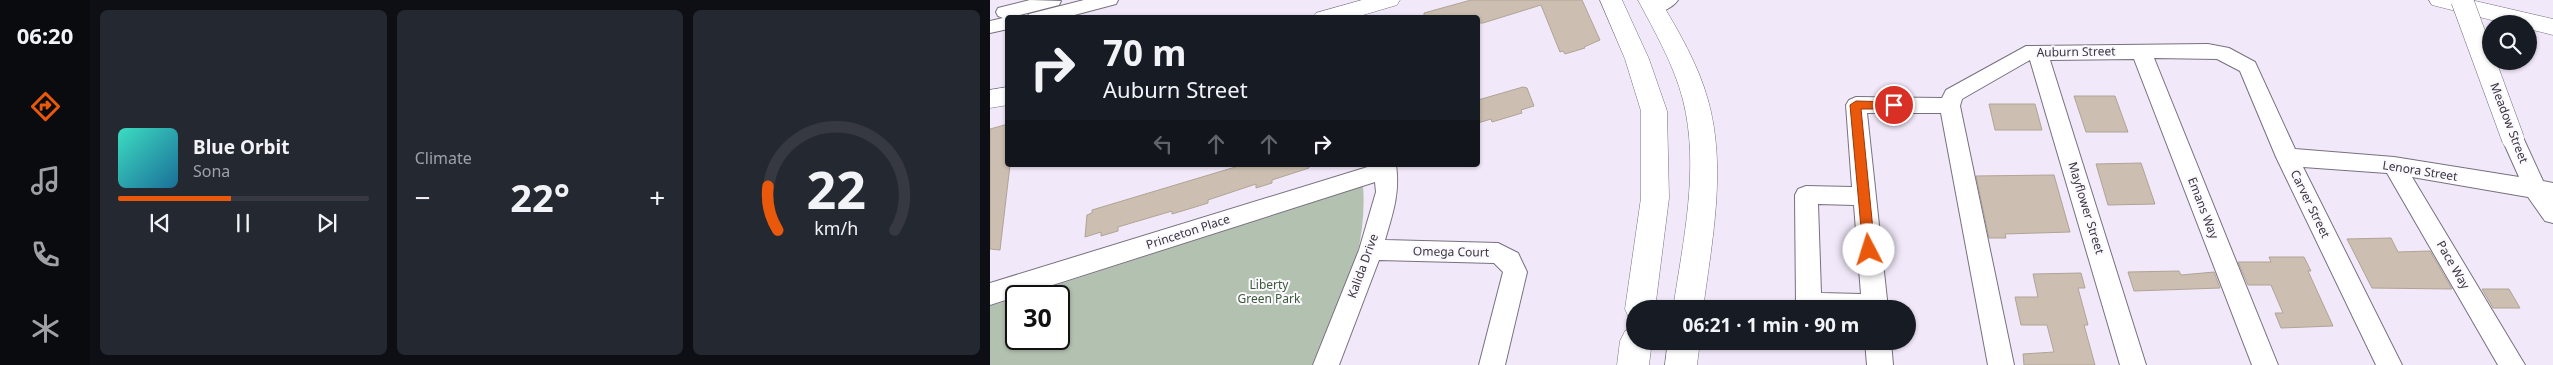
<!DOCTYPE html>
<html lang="en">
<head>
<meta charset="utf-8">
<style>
	body { margin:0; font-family:"Noto Sans",sans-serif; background:#242831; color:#f1f3f6; height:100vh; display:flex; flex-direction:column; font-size:19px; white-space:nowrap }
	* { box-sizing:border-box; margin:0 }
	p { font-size:16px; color:#9ea1a6 }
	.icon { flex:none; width:28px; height:28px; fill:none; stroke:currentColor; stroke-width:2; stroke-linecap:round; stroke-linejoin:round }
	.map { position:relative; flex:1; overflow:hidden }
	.drawer { display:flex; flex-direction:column; gap:10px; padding:10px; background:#0d0f14; width:900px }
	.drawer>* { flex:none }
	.guide { position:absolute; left:15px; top:15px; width:475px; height:152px; border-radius:5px; box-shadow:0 1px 4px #0004; background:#171b24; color:#f1f3f6; overflow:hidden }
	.buttons { position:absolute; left:1492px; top:15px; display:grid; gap:10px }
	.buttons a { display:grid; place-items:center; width:55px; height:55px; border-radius:50%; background:#171b24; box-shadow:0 1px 4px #0004; font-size:25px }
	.speed { position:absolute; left:15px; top:285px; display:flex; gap:10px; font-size:25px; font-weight:700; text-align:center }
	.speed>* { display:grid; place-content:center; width:65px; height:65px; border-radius:50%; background:#171b24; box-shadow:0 1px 4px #0004; line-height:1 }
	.speed .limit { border:2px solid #111; border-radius:8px; background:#fff; color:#111 }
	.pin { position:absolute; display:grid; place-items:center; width:42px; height:42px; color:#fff; margin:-21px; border:2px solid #fff; border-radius:50%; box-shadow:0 1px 5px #0007 }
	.me { position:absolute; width:55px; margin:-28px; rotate:355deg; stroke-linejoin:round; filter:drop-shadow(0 0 4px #0008) }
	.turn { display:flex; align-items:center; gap:18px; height:105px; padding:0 15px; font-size:22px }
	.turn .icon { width:65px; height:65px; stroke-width:2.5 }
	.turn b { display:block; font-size:35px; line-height:42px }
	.lanes { display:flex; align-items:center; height:48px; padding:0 15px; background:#0003; justify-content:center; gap:25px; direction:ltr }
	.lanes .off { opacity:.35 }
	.big { font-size:38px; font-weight:700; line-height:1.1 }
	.drawer .card { flex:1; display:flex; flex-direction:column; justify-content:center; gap:8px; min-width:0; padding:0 18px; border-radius:8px; background:#242831 }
	.drawer .dial { align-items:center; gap:0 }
	.dial svg { height:130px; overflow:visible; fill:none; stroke:#363941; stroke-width:7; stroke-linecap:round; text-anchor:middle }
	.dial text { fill:#f1f3f6; stroke:none }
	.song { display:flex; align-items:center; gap:15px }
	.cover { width:60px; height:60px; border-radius:8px; background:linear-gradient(135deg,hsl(170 70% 55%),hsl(200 70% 35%)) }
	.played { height:5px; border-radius:2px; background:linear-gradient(90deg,#ea580c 45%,#363941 45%) }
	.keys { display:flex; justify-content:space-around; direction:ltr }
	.heat { display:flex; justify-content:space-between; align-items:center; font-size:28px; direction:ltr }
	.drawer .tiles { flex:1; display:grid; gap:10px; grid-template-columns:repeat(3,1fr) }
	.trip { position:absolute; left:636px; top:300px; width:290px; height:50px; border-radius:25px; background:#171b24; box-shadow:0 1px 4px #0004; font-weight:700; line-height:50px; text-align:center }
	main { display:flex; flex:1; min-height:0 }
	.tab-bar { display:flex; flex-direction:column; width:90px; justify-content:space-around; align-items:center; background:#090b0e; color:#9ea1a6 }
	.tab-bar .icon { width:35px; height:35px }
	.tab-bar .on { color:#ea580c }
	.tab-bar b { font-size:22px; color:#f1f3f6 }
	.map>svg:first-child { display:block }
	.green { fill:#b3c2b0 }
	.building { fill:#ccbfb1; stroke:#b0a496 }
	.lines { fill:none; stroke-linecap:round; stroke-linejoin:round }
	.minor-casing { stroke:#78707f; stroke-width:2 }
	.major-casing { stroke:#78707f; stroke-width:1 }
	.minor { fill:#fff; fill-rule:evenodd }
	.major { fill:#fff; fill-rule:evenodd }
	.minor-bridge-casing { stroke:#78707f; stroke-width:23; stroke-linecap:butt }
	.minor-bridge { stroke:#fff; stroke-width:22 }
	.route { fill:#ea580c; stroke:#983908 }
	.labels { text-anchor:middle; stroke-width:4; stroke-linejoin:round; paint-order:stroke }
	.street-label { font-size:12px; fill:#39363c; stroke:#fbf8ff }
	.park-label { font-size:12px; fill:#395b35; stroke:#fbf8ff }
</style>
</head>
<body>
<main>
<nav class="tab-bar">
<b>06:20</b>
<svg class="icon on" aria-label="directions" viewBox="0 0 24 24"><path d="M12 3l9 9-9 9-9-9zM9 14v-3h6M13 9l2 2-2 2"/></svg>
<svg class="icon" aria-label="music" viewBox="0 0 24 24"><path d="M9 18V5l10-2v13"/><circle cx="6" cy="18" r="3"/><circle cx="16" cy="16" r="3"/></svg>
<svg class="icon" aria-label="phone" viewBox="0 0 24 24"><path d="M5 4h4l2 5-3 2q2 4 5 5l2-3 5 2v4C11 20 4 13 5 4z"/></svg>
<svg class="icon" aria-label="climate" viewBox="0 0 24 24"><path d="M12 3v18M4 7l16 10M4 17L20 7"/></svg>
</nav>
<section class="drawer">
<div class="tiles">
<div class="card">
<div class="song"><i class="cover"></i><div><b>Blue Orbit</b><p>Sona</p></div></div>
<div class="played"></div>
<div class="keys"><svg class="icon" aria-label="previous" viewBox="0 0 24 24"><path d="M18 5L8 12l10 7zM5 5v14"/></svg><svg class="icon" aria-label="pause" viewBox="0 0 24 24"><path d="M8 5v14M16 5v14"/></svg><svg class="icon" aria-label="next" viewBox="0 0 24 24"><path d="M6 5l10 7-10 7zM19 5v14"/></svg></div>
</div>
<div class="card"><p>Climate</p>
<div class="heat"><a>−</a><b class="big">22°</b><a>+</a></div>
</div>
<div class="card dial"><svg viewBox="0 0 100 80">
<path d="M14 69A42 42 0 1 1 86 69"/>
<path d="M14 69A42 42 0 0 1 8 42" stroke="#ea580c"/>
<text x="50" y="56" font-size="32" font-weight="700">22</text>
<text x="50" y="72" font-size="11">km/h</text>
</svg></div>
</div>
</section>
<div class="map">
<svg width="1563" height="365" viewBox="0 0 1563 365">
	<rect width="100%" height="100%" fill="#f1e8f9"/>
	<path class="green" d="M373 186C378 249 351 307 331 365H0V306L26 298V339H69V296H32Z"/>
	<path class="building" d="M481 0H592L610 40 594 47 595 48 575 54 573 51 570 52 551 5 493 23H488V18H434V13Z
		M533 87 537 88 544 106 531 110 532 113 502 122 501 119 488 123V100Z
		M1084 96H1125L1138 132H1096Z
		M999 104H1045L1052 130H1005Z
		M18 124V165H20L10 250 0 249V129Z
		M1151 163 1165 204 1118 205 1106 164Z
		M252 165H319V168L282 180V183L266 188V184L218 200V203L202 208 182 214V211L128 227V231L111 236V232L95 237 97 215 102 213V210Z
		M1064 175 1080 232 1015 234 1016 238H999L986 176Z
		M1401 238 1408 252 1440 251 1462 289 1382 288 1357 239Z
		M1279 257H1314L1321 271H1318L1343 326 1291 328 1285 313H1293L1281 285H1258L1248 262H1281Z
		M1189 271 1191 275 1224 272 1230 288 1144 291 1138 272Z
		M1091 273 1095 288H1088L1098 325H1094L1105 365H1034L1033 354 1064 352 1057 325H1031L1025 297H1048L1043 274Z
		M1492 289H1519L1530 308H1503Z"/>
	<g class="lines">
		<g class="minor-casing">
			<path id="minor" d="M40 0 71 1 69 5 18 18V29L0 33V21L13 18 8 16 6 12 8 8Z
				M94 0H128L126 4 73 18H37L39 14Z
				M664 0H688C682 9 667 15 656 12L654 8Z
				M1218 44 1239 48 1265 62 1305 149 1404 157 1529 177 1512 139 1515 133 1523 131 1531 133 1553 181 1563 183V223L1555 221 1538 197 1422 177 1535 365H1508L1397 173 1313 167 1412 365H1386L1286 157 1250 71 1227 59 1164 58 1288 365H1262L1144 59 1060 60 1156 365H1130L1040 60 972 99 970 106 1024 365H998L951 113H877L898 309H809L806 304 805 195 808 189 816 186 862 187 856 105 859 100 866 97 952 98 956 90 1036 46ZM828 204 864 205 871 294 831 293Z
				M384 165H406C410 193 403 213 395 240L508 243 528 253 537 272 515 365H489L513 272 504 263 389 260 349 365H323L369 250 386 192 385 182 0 305V283Z
				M875 341H901L903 365H877Z"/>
		</g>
		<g class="major-casing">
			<path id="major" d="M372 0H410L407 5 363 18H323L326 13Z
				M610 0H632L659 59 677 111 679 198 665 309H645V321L639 318 635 309 651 198V111L635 59Z
				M648 0H670C689 32 708 64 718 100 737 167 722 241 713 309H683C693 241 710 168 693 100 684 65 665 32 648 0Z
				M1439 0H1481L1563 19V35L1539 29V24H1517L1442 5Z
				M18 87V105L0 108V90Z
				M645 327V341H662L659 365H627L630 341 635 331Z
				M678 341H710L707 365H675Z"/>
		</g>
		<use href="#minor" class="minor"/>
		<use href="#major" class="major"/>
		<g class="minor-bridge-casing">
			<path id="minor-bridge" d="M1472 0 1523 139"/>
		</g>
		<use href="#minor-bridge" class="minor-bridge"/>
	</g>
	<path class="route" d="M866 101 904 102 909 105 904 109H871L885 250 879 255 873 250 860 105Z"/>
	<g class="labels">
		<g class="street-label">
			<text transform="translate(1086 52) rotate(-1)" y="4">Auburn Street</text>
			<text transform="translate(1519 123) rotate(69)" y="4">Meadow Street</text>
			<text transform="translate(1430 171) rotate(9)" y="4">Lenora Street</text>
			<text transform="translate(1320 204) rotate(64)" y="4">Carver Street</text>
			<text transform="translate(1096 208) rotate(73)" y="4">Mayflower Street</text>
			<text transform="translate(1213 208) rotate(69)" y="4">Emans Way</text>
			<text transform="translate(198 232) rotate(-18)" y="4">Princeton Place</text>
			<text transform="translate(461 252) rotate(1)" y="4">Omega Court</text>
			<text transform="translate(1463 265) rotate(60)" y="4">Pace Way</text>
			<text transform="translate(373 266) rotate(-70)" y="4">Kalida Drive</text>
		</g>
		<g class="park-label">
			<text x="279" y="289">Liberty<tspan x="279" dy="14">Green Park</tspan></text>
		</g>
	</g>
</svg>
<div class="buttons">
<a><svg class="icon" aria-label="search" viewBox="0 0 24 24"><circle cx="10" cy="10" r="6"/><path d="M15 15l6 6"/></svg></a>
</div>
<div class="speed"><div class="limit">30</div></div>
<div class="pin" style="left:904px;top:105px;background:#d93025"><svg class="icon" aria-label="arrive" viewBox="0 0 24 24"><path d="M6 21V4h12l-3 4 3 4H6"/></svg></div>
<svg class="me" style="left:879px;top:250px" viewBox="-20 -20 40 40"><circle r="19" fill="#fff"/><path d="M0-13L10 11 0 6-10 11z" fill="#ea580c"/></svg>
<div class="trip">06:21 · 1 min · 90 m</div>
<div class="guide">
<div class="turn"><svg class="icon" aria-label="right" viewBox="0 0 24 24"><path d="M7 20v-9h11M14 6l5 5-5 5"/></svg><div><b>70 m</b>Auburn Street</div></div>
<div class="lanes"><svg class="icon off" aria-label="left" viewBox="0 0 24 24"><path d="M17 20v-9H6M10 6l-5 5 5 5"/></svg><svg class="icon off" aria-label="ahead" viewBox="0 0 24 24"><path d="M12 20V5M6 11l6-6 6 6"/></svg><svg class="icon off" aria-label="ahead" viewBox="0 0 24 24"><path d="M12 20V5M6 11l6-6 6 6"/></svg><svg class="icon" aria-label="right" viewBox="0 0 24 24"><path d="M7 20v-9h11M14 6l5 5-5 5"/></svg></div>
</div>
</div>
</main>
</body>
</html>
